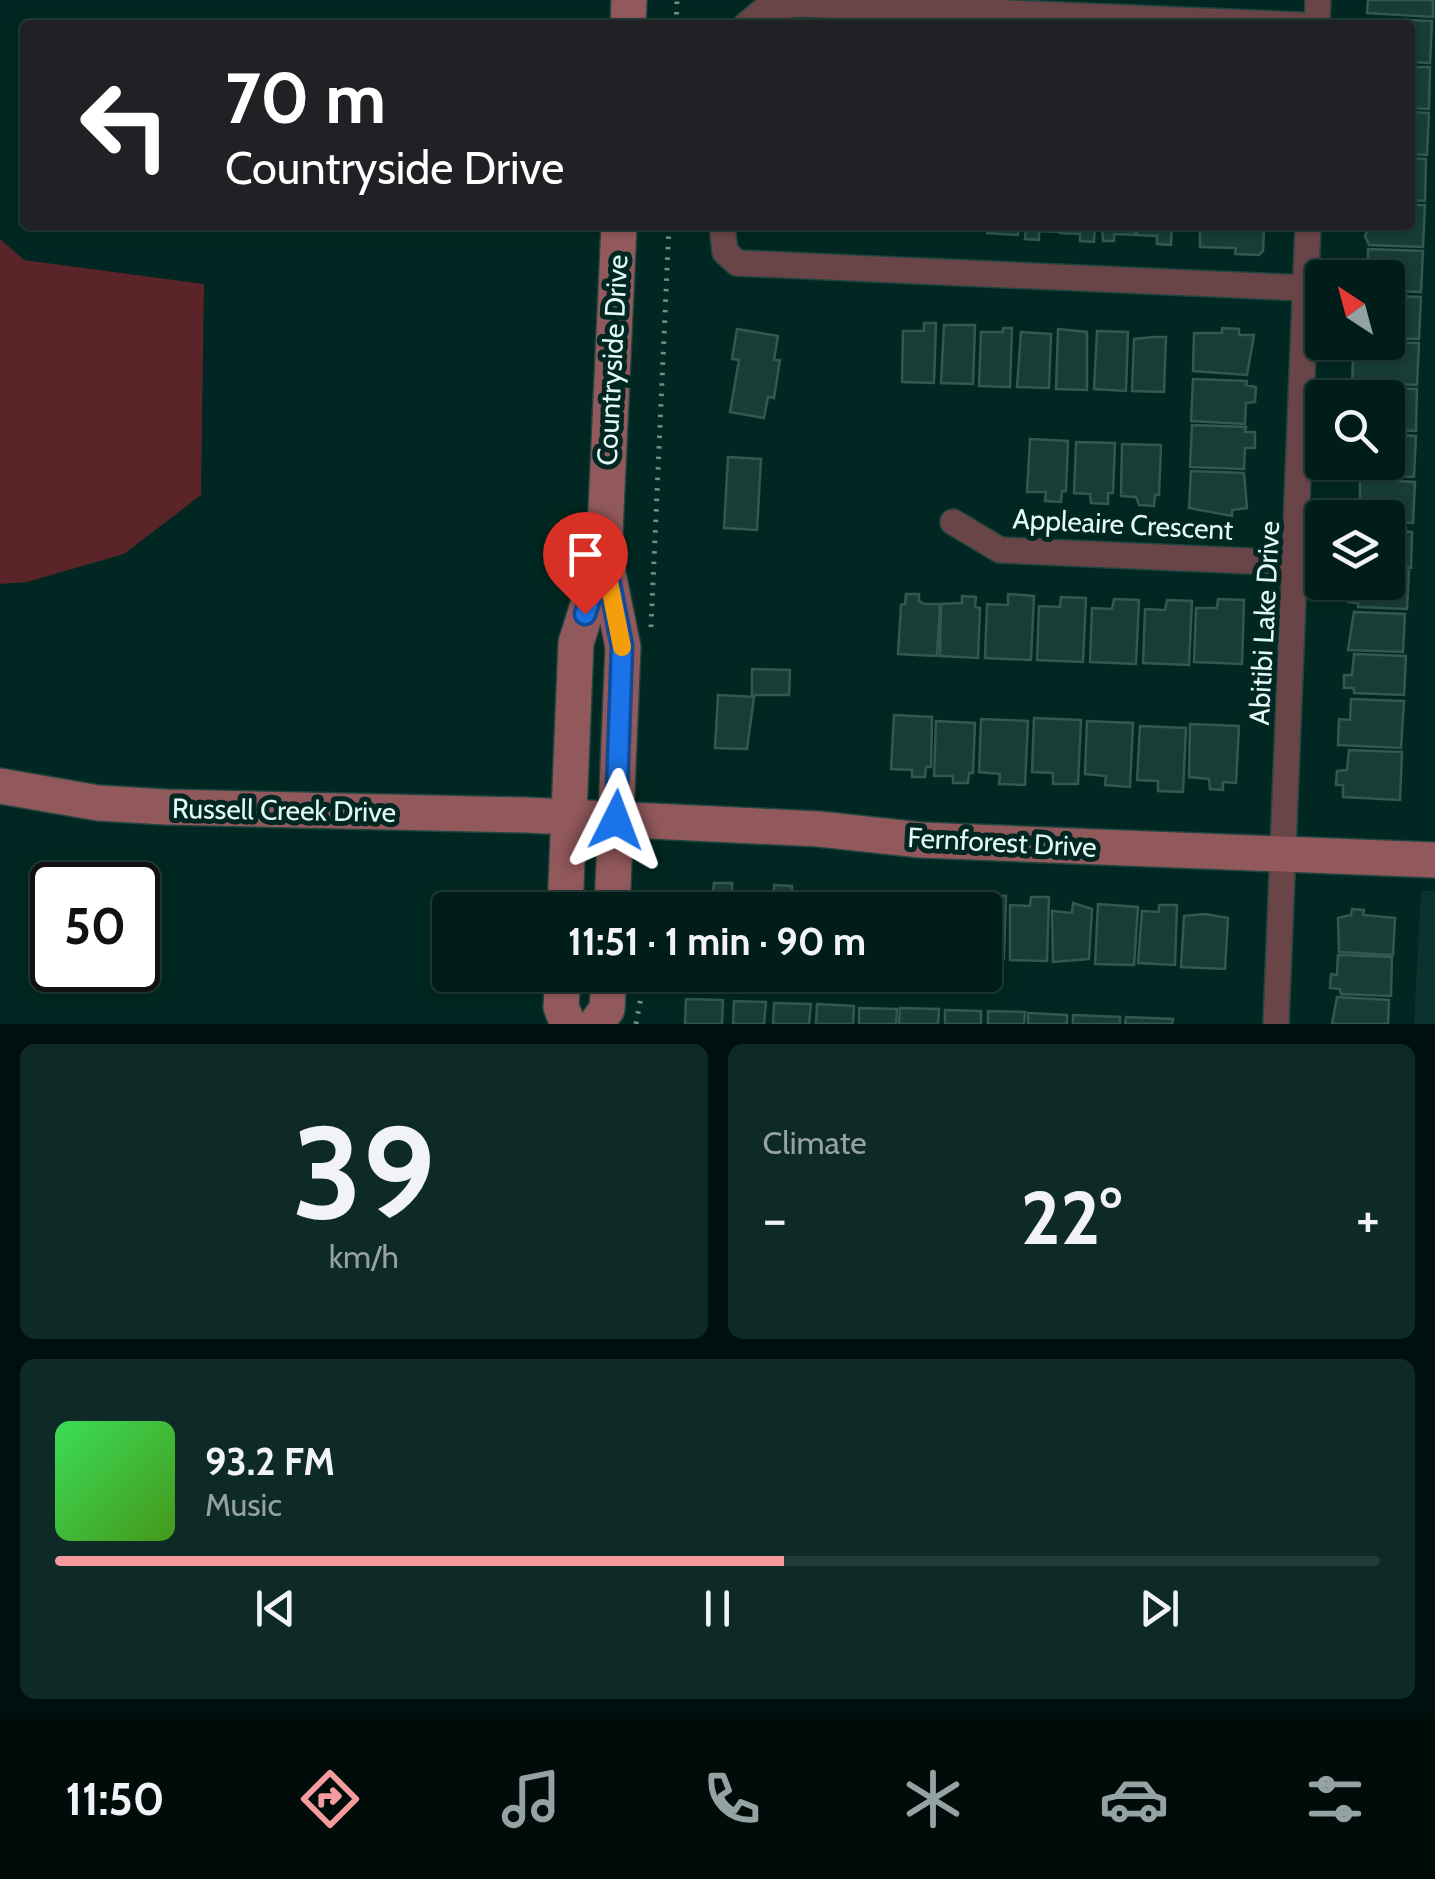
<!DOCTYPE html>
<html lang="en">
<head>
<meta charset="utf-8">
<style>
	body { margin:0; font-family:Cabin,sans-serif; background:#0e2a26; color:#f1f3f6; height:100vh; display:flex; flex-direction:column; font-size:38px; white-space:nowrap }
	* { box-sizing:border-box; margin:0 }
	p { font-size:32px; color:#95a2a2 }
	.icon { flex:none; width:55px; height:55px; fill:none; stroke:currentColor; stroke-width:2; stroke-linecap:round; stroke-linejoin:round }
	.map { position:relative; height:1024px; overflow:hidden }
	.sheet { display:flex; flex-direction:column; gap:20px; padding:20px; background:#00100e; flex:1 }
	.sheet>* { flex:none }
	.banner { position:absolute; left:20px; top:20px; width:1395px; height:210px; border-radius:10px; box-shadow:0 2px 8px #0004,0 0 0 2px #223b38; background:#202124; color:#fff; overflow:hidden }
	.needle { width:65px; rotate:324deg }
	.buttons { position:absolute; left:1305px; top:260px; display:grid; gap:20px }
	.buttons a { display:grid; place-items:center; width:100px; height:100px; border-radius:10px; background:#001d19; box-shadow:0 2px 8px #0004,0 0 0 2px #223b38; font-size:50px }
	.speed { position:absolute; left:30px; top:862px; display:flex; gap:20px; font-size:50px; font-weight:700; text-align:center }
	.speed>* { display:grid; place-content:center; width:130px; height:130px; border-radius:50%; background:#001d19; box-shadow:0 2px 8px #0004,0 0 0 2px #223b38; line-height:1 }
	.speed .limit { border:5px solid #111; border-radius:15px; background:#fff; color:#111 }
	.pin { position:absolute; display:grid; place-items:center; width:85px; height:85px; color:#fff; margin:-102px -42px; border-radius:50% 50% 50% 0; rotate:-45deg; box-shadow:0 0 10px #0007 }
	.pin .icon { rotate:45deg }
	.me { position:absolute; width:110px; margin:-55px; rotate:3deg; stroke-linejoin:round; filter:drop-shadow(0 0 8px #0008) }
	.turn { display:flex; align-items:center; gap:35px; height:210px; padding:0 40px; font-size:45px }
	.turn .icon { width:130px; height:130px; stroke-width:2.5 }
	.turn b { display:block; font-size:70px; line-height:85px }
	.big { font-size:75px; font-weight:700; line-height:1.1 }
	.sheet .widget { flex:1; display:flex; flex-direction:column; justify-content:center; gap:15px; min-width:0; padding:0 35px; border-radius:15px; background:#0e2a26 }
	.sheet .dial { align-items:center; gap:0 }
	.dial b { font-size:130px; line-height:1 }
	.song { display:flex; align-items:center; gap:30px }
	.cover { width:120px; height:120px; border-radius:15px; background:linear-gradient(135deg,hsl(130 70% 55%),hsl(100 70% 35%)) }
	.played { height:10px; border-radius:5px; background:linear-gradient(90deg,#f59b9e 55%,#223b38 55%) }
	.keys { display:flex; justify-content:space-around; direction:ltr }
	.heat { display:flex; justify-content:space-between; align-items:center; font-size:55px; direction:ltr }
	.sheet .tiles { flex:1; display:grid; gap:20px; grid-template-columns:1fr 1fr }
	.widget:last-child { grid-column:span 2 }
	.trip { position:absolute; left:432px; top:892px; width:570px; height:100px; border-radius:10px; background:#001d19; box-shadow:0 2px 8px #0004,0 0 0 2px #223b38; font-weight:700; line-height:100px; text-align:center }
	.menu { display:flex; height:160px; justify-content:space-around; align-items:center; background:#000c0a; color:#95a2a2 }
	.menu .icon { width:70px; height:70px }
	.menu .active { color:#f59b9e }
	.menu b { font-size:45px; color:#f1f3f6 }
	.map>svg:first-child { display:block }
	.built { fill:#0b322c }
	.green { fill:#5a2428 }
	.building { fill:#173d36; stroke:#325850; stroke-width:2.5 }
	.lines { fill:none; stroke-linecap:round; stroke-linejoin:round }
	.street-casing { stroke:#20443f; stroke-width:28 }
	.secondary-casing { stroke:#20443f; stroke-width:38 }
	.path { stroke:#708e89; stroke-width:5; stroke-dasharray:2.5 8; stroke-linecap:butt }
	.street { stroke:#694547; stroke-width:25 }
	.secondary { stroke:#92595c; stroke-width:35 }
	.route-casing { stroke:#114b97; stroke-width:25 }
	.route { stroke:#1a73e8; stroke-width:18 }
	.slow { stroke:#f59e0b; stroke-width:18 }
	.labels { text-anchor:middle; stroke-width:10; stroke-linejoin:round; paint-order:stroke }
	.street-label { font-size:28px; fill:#e4f8f4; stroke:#002721 }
</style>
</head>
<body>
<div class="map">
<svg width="1435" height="1024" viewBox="0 0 1435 1024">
	<rect width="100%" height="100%" fill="#002721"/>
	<path class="built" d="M1421 891H1435V1024H1414Z"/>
	<path class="green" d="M0 239 24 260 204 284 201 495 124 554 27 582 0 584Z"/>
	<path class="building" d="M1368 0H1433V17L1367 13Z
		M1386 19 1432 21 1430 63 1410 62V25H1385Z
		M1410 67H1430L1429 109 1410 108Z
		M1410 112 1429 113 1427 155 1410 154Z
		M1410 158 1426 159 1425 201 1410 200Z
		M1410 205H1425L1423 247 1369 245 1365 236 1369 225H1410Z
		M987 225H1019L1018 235 987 233Z
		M1026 225H1059V232L1039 231V240L1025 239Z
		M1060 225H1095L1094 242 1080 241V234L1060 233Z
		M1102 225H1135V235L1114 234V241H1103Z
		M1137 225H1172L1171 245 1157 244V236L1137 235Z
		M1200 225H1254L1264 229 1263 251 1259 255 1235 254 1236 248 1200 247Z
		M1368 249 1423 251 1421 292 1388 291V278H1357V269H1368Z
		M1388 296 1421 297 1419 339 1388 338Z
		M924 323H936L934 383 902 382 903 331H924Z
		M944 325H975L973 384 941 383Z
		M1003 328H1012L1010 387 979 386 981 332H1003Z
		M1222 328 1239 329V335H1254L1247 375 1193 371 1194 333H1222Z
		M737 329 778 336 774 360H780L774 398 768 397 764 418 730 412 739 360 732 359Z
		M1058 329 1087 332V390L1056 389Z
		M1097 331 1128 332 1126 391 1094 389Z
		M1021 332 1051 334 1049 388 1017 387Z
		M1154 337H1166L1164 392 1132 391 1134 339Z
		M1367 342 1419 343 1417 385 1352 382 1353 361H1362Z
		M1193 379 1247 381 1246 385 1256 387 1255 402 1246 403 1245 424 1191 421Z
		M1363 387 1417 389 1416 431 1388 430V398H1362Z
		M1192 425 1246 427 1245 432H1255V448H1245L1244 469 1190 467Z
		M1388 434 1416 436 1414 477 1349 474V462H1388Z
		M1030 439 1068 441 1066 491H1062L1061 502 1045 501 1046 492H1027Z
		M1076 442 1115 443 1113 493H1108V504L1091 503 1090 494 1074 493Z
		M1122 444 1161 445 1159 495H1155L1154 506 1139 505 1136 497 1121 496Z
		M728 457 761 459 757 530 724 528Z
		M1191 471 1244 473 1247 508 1232 510V516L1189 508Z
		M1360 479 1415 482 1413 523 1388 522V518H1351L1349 500H1360Z
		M1388 530 1412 532 1411 568 1388 567Z
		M1388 569 1409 571 1407 609 1358 607V603L1348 602V588L1355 589 1358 582H1388Z
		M906 594H919V601L924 604H940L937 656 898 654 901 605 905 604Z
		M1008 594 1034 596 1031 660 985 658 987 604 1008 605Z
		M962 596 976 597 975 607 980 608 978 658 940 656 941 604 962 603Z
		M1061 597 1086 598 1083 662 1037 660 1039 606 1060 607Z
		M1114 599 1139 600 1136 664 1090 662 1092 608 1112 609Z
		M1218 599 1244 600 1242 664 1194 662 1196 608H1217Z
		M1167 600 1192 601 1189 665 1143 663 1145 609 1165 610Z
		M1354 612 1405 614 1403 652 1348 650Z
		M1354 654 1406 656 1404 695 1354 693V688H1344V675H1352Z
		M752 669 790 670 789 695H752Z
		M718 695 754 697 747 749 715 748Z
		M1351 699 1404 701 1401 748 1338 745 1339 719 1350 720Z
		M894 715 932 717 931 767H926L925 777H912V770L891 769Z
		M1034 718 1081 720 1078 784H1053V773L1032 772Z
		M981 719 1028 721 1025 785 999 784 1000 774 979 772Z
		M936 721 975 723 973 773H969L968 783H953V776H934Z
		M1087 721 1133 723 1130 787 1105 785 1106 776 1085 774Z
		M1190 724 1239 726 1236 783 1223 782V790L1210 789 1209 779 1189 777Z
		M1140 726 1186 728 1183 792 1158 791V781L1137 780Z
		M1349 750 1402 752 1400 800 1343 797V785H1336L1337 771 1347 770Z
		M714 883H732V893L752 894V910H711Z
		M774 885 792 886V910H753L754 894 774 895Z
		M859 891 878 893V910H839V897L859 899Z
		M797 892H835V910H796Z
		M945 895 964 896 963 910H924L925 902 945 903Z
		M988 895 1006 896 1004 959 985 958V910H967V903L988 904Z
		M1031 897H1049L1047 961 1010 960V905L1030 906Z
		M890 899 922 905V910H884V900Z
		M1073 903 1092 909 1089 959 1053 962 1052 911 1072 913Z
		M1098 904 1138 907 1134 965 1095 964Z
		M1159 905H1177L1175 965 1138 963 1142 911 1159 912Z
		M1352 909 1364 910 1363 915 1395 918 1393 955 1339 952 1338 918 1351 915Z
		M1205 914 1228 918 1225 969 1181 967 1184 916Z
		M1338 955 1392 957 1391 996 1341 994 1340 989 1330 988 1331 974 1337 975Z
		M1337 997 1389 1000 1388 1024H1332Z
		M686 999 723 1000 722 1024H685Z
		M734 1001 766 1002 764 1024H733Z
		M774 1003 811 1004 809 1024H773Z
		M817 1004 854 1006 853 1024H816Z
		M859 1008 897 1009 896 1024H859Z
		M900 1008 939 1009 938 1024H899Z
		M945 1010 981 1011V1024H945Z
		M988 1011 1025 1012 1024 1024H988Z
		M1028 1013 1067 1015V1024H1028Z
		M1073 1015 1120 1017V1024H1073Z
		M1126 1017 1173 1019 1172 1024H1125Z"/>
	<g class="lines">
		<g class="street-casing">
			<path id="street" d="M746 25 764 10 797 4 1300 25
				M1317 25 1318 0
				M722 225 725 252 737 263 1305 288
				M953 522 1000 550 1297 563
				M1276 1024 1308 225"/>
		</g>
		<g class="secondary-casing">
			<path id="secondary" d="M628 25 629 0
				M0 786 98 803 166 807 525 815 819 829 921 840 1435 860
				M565 910 576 643 602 560
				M612 910 623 647 604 554 619 225
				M563 975 561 1007 568 1024
				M596 1024 607 1009 609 975"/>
		</g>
		<path class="path" d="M676 25 677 0
			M651 627 669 225
			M636 1024 645 975"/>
		<use href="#street" class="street"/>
		<use href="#secondary" class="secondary"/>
	</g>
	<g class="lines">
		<g class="route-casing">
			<path id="route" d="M585 614 604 554 622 646 616 820"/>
		</g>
		<use href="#route" class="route"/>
		<path class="slow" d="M609 582 622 647"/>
	</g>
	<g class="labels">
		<g class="street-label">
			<text transform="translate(612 360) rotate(-87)" y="10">Countryside Drive</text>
			<text transform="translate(1123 524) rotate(3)" y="10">Appleaire Crescent</text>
			<text transform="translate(1264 623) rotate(-87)" y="10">Abitibi Lake Drive</text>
			<text transform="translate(284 810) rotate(1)" y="10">Russell Creek Drive</text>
			<text transform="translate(1002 842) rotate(3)" y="10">Fernforest Drive</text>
		</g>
	</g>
</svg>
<div class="buttons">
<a><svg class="needle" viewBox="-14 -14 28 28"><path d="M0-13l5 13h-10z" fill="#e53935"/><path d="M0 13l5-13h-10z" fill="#95a2a2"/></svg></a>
<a><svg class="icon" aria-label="search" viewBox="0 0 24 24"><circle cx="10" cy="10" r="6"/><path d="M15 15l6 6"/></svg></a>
<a><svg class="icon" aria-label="layers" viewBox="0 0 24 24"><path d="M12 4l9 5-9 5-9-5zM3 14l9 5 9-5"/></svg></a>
</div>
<div class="speed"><div class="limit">50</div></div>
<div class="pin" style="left:585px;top:614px;background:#d93025"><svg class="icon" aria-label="arrive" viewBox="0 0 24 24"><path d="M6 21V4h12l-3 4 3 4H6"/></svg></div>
<svg class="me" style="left:616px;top:820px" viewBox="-20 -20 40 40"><path d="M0-17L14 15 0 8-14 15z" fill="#1a73e8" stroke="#fff" stroke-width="4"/></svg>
<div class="trip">11:51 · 1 min · 90 m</div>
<div class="banner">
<div class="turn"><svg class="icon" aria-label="left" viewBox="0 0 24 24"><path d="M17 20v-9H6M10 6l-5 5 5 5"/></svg><div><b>70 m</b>Countryside Drive</div></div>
</div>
</div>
<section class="sheet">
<div class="tiles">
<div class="widget dial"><b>39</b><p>km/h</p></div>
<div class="widget"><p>Climate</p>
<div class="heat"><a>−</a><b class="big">22°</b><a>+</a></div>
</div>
<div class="widget">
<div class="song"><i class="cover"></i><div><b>93.2 FM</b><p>Music</p></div></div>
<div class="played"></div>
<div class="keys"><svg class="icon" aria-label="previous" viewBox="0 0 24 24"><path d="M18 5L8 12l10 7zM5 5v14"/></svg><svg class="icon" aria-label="pause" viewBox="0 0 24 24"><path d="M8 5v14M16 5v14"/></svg><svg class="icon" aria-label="next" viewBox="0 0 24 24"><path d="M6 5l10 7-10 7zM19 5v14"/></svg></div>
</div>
</div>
</section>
<nav class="menu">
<b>11:50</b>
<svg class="icon active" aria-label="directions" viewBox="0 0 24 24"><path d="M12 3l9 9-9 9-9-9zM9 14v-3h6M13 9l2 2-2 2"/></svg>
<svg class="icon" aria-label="music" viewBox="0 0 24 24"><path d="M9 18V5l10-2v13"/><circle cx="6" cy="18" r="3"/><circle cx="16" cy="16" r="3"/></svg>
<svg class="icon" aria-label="phone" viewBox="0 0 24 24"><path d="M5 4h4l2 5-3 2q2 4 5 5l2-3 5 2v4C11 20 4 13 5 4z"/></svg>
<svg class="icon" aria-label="climate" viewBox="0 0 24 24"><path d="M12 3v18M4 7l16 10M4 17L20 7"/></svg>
<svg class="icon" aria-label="car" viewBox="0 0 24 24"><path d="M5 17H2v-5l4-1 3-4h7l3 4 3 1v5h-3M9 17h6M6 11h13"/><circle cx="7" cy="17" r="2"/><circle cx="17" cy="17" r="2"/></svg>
<svg class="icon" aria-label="filters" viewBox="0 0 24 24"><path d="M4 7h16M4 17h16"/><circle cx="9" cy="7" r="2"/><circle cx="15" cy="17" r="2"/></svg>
</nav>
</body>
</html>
